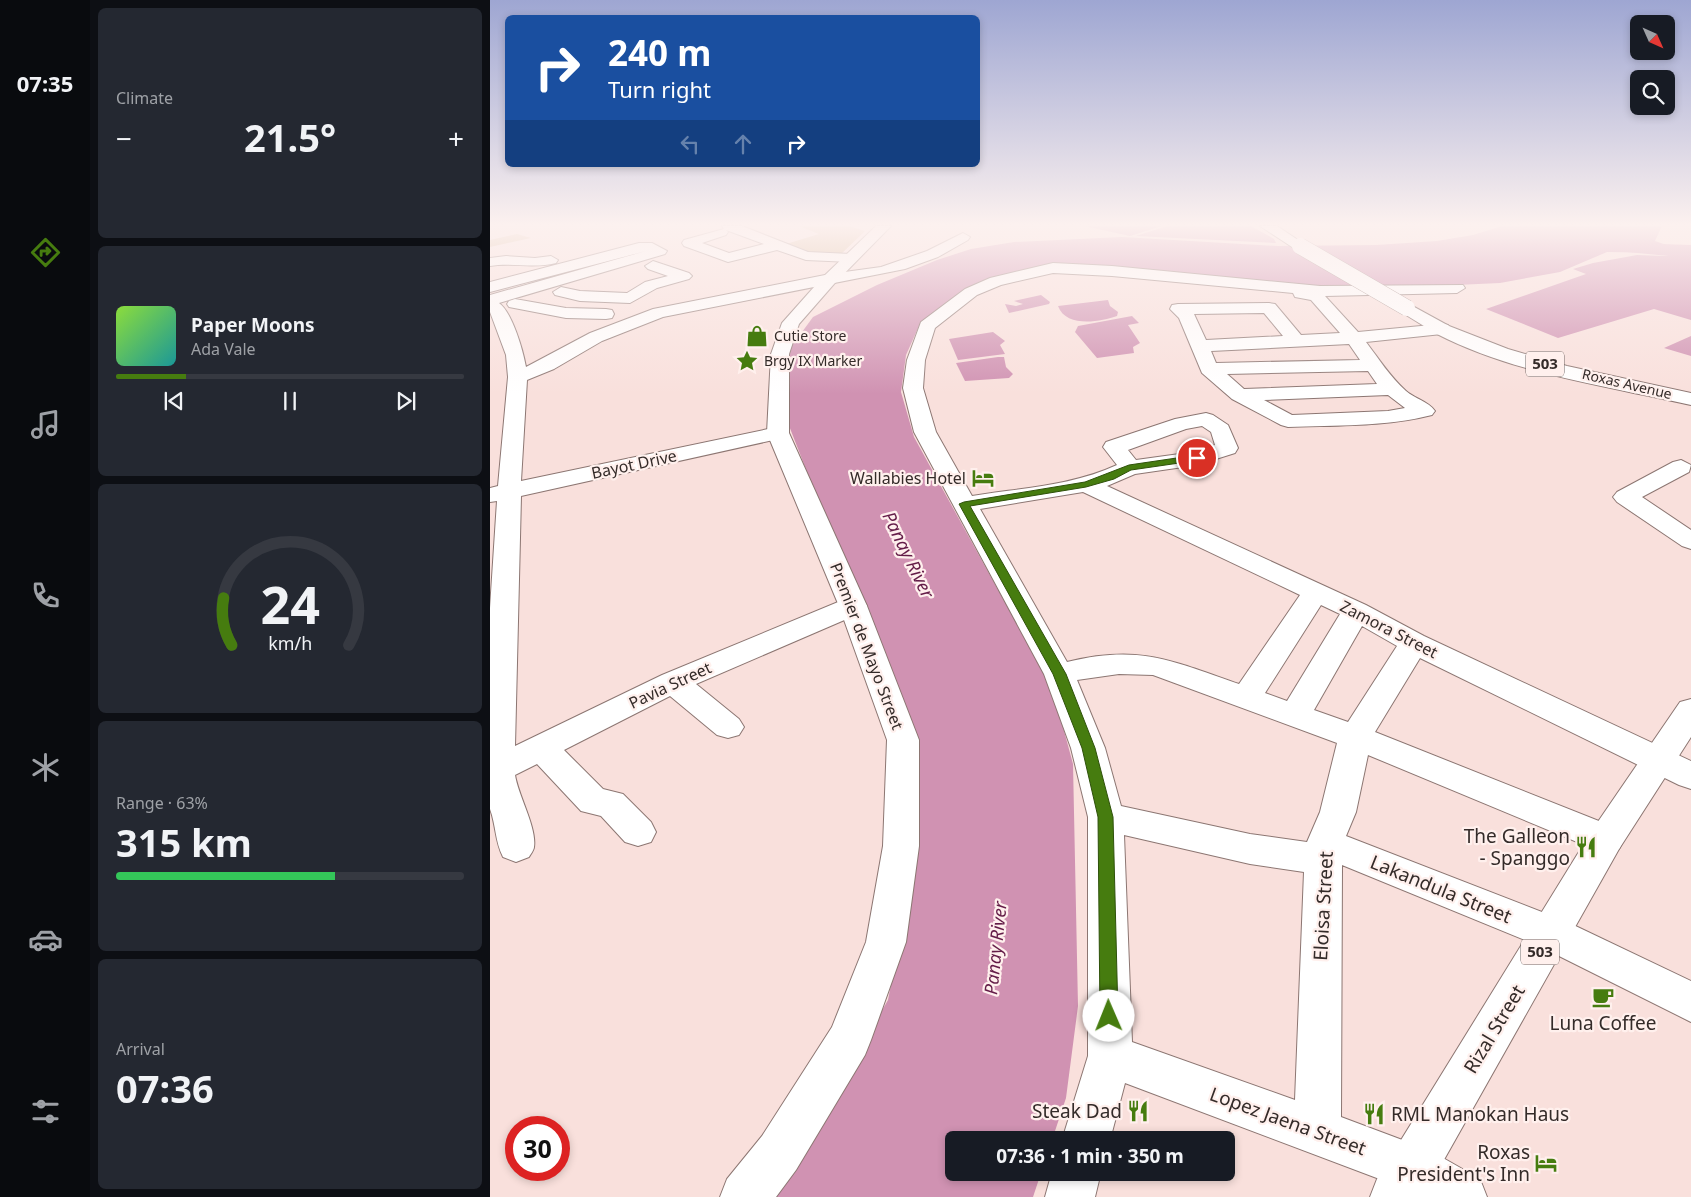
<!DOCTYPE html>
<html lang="en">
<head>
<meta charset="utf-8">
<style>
	body { margin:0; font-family:"Noto Sans",sans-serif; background:#242831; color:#f1f3f6; height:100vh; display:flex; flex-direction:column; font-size:19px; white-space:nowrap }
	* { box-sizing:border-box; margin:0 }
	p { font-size:16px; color:#9ea1a6 }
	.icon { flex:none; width:28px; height:28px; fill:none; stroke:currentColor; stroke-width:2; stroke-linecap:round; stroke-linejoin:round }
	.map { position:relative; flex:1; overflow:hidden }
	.side { display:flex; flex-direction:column; gap:8px; padding:8px; background:#0d0f14; width:400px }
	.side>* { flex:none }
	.guide { position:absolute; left:15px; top:15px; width:475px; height:152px; border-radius:8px; box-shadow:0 2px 8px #0003; background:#1a4fa0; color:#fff; overflow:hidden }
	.needle { width:32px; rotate:135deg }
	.tools { position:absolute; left:1140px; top:15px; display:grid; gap:10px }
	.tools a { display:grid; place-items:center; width:45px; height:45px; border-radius:8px; background:#171b24; box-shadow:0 2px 8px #0003; font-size:25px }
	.speed { position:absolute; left:15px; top:1116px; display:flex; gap:10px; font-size:25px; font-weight:700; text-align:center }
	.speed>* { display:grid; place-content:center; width:65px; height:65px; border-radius:50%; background:#171b24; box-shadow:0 2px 8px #0003; line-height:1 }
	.speed .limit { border:8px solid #d22; background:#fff; color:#111 }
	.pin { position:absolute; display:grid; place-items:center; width:42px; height:42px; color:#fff; margin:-21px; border:2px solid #fff; border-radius:50%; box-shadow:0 1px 5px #0007 }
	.me { position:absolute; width:55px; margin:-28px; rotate:359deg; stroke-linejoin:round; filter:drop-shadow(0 0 4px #0008) }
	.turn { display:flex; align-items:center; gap:18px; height:105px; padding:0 20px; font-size:22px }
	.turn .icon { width:65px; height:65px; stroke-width:2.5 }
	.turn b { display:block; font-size:35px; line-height:42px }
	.lanes { display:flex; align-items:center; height:48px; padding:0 20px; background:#0003; justify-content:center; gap:25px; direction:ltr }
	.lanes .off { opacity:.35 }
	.big { font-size:38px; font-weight:700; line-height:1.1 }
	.side .widget { flex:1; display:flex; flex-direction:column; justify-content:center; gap:8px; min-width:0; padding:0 18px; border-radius:8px; background:#242831 }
	.side .dial { align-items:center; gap:0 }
	.dial svg { height:130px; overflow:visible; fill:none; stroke:#363941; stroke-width:7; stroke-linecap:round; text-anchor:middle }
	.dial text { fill:#f1f3f6; stroke:none }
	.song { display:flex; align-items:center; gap:15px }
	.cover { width:60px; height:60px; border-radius:8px; background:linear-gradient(135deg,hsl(90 70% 55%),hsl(180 70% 35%)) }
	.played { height:5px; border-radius:2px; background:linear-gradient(90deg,#467c0f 20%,#363941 20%) }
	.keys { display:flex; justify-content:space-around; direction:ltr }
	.heat { display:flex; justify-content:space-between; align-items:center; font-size:28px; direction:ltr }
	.charge { height:8px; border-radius:4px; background:linear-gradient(90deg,#34c759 63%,#363941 0) }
	.trip { position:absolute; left:455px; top:1131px; width:290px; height:50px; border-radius:8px; background:#171b24; box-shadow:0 2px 8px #0003; font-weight:700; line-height:50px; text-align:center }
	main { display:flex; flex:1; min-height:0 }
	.tabs { display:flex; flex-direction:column; width:90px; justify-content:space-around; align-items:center; background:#090b0e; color:#9ea1a6 }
	.tabs .icon { width:35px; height:35px }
	.tabs .current { color:#467c0f }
	.tabs b { font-size:22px; color:#f1f3f6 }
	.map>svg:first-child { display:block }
	.green { fill:#d3b38d }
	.water { fill:#d092b2 }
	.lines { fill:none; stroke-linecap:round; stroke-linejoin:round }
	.river { fill:#d092b2; fill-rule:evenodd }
	.minor-casing { stroke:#8c7672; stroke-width:2 }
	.major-casing { stroke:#8c7672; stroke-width:2 }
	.minor { fill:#fff; fill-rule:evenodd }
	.major { fill:#fff; fill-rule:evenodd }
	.major-bridge-casing { stroke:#8c7672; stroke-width:17; stroke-linecap:butt }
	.major-bridge { stroke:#fff; stroke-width:16 }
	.route { fill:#467c0f; stroke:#2e510a }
	.labels { text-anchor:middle; stroke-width:4.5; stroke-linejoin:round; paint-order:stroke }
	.far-poi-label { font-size:14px; fill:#342b29; stroke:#fff0ed; text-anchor:start }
	.far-street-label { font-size:14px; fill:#342b29; stroke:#fff0ed }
	.shield { fill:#fff0ed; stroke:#716664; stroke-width:1 }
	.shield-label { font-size:15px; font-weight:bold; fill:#342b29 }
	.street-label { font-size:16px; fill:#342b29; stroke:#fff0ed }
	.poi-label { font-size:16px; fill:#342b29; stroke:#fff0ed; text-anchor:end }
	.water-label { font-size:18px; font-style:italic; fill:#641c48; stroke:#fff0ed }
	.near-poi-label { font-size:19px; fill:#342b29; stroke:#fff0ed; text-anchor:end }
	.near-street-label { font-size:19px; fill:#342b29; stroke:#fff0ed }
</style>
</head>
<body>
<main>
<nav class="tabs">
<b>07:35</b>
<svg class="icon current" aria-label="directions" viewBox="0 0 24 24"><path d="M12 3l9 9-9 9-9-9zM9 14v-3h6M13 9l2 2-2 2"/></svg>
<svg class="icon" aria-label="music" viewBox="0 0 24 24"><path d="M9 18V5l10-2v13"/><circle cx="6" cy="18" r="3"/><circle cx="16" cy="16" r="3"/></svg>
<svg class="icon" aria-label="phone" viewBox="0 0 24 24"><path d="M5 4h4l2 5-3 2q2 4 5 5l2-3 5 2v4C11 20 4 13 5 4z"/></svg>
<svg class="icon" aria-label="climate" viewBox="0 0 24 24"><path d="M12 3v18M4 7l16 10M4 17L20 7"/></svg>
<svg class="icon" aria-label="car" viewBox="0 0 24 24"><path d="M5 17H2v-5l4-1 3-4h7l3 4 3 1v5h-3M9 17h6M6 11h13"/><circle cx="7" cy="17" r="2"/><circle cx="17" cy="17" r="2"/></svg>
<svg class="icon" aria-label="filters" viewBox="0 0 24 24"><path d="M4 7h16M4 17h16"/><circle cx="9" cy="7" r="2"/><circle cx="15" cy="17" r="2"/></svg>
</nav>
<section class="side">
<div class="widget"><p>Climate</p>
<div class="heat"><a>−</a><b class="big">21.5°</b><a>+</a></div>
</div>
<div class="widget">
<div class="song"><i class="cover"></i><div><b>Paper Moons</b><p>Ada Vale</p></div></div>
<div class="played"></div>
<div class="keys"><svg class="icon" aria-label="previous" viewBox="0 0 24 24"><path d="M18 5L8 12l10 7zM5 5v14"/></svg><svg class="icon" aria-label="pause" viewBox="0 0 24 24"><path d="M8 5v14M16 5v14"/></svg><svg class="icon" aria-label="next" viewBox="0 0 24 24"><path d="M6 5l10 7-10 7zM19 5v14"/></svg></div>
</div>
<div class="widget dial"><svg viewBox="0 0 100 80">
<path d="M14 69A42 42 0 1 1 86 69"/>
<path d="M14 69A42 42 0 0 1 9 40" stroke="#467c0f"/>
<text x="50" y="56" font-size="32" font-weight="700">24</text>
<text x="50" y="72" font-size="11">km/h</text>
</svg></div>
<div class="widget"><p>Range · 63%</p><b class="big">315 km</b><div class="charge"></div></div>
<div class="widget"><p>Arrival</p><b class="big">07:36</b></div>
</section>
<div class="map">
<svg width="1201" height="1197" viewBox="0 0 1201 1197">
	<rect width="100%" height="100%" fill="#f9e0dc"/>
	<path class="green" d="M309 226H359L375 231 350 255 320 254 296 244 329 234Z
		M27 234 41 238 0 247V240Z"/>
	<path class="water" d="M594 226H672L640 236Z
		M677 226H761L784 239 786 243 646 236Z
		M1012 226H1172L1165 241 1188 249 1186 253 1117 252 1070 272 1010 283 900 288H830L558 267 463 299 429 326 416 355 411 392 424 437 563 690 583 764 588 1006 576 1098 562 1140H464V1172L551 1173 543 1197H276L315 1145 398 1000 423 871 426 752 296 418V354L323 317 387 285 447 260 481 249 524 242 632 237 788 246 886 245 947 241 983 235Z
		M1201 253V320L1164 309 1068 338 996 309 1096 274 1083 269 1103 263 1147 255 1175 256Z
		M551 295 560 302 559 304 519 313 515 304 526 306 533 304 524 301Z
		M618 300 620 306 628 312 627 316C610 322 576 328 568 306Z
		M642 316 649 323 638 325 650 343 643 347 644 353 607 358 585 332 588 326Z
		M503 332 515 341 510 345 515 354 468 360 459 339Z
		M1201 336V356L1174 348Z
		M508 357H514L516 367 523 374 519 378 475 381 466 363Z"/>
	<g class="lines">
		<path class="river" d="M1143 243 1201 245V255L1179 256 1137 252 1134 248 1137 244Z"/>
		<g class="minor-casing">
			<path id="minor" d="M232 226H252L318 252 361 254 368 258 361 262 316 260 287 250 238 262 194 246 192 243 194 240 234 229ZM236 230 274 244 239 253 212 243 236 235 238 232Z
				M473 233 480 237 478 240 448 257 415 269 173 317 112 341 64 369 37 380 31 481 288 427 296 428 299 433 296 438 288 439 31 496 25 746 172 675 353 600 363 598 373 600 377 606 373 612 206 684 249 719 254 727 249 735 238 738 227 735 180 696 74 750 113 789 133 794 161 822 166 832 161 842 148 846 135 842 111 816 91 811 47 764 25 775C28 795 47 828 44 847 44 850 40 855 39 857L26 862 13 857C5 842 6 825 0 809V608L7 501 0 502V488L8 486 18 377 16 355 0 312V295L156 251 0 292V282L149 243H162L177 251 175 254 9 303C22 312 33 350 36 367L100 333 163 309 340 274 391 267 437 251Z
				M16 256 45 258 61 256 68 260 66 263C44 269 22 262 0 266V258Z
				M163 261 199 273 202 276 199 279 167 288 140 303 90 301 65 295 63 292 71 287 90 291 137 293 155 282 178 276 158 269 155 266Z
				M563 263 622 266 830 286 973 285 975 288 967 293 835 296 868 332 952 324 958 325 961 329 958 333 952 334 876 342C889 359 900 377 916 391 925 399 938 401 945 411L942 415C895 427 846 425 798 427L791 425 742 399 712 373 689 318 680 309 682 305 688 304 779 303 785 304 811 335 850 333 821 300 805 297 803 293 622 276 563 273 511 285 487 295 445 328 435 360 433 388 446 432 482 496C530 488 582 486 627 465L613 447 616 442 685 419 716 413 723 415 738 425 748 448 745 453 707 465 645 474 617 486 876 605 934 636 1201 761V789L1189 785 930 658 885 732 1129 829 1134 839 1129 849 1116 854 878 755 866 812 856 836 1075 921 1201 981V1022L1047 945 852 865 851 1117 939 1150 990 1179 997 1197H926L908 1186 635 1083 620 1140H572L598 1056V817L581 748 554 674 424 432 413 388 417 360 431 322 475 289 500 278ZM774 313 793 336 716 340 704 314ZM859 344 870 360 726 363 721 351ZM878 371 887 384 754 389 737 374ZM898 395 915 408 898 411 802 415 774 400ZM712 426 721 432 725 445 704 452 646 460 638 450 696 429ZM593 492 810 595 749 684C682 661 650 644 577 662L490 509ZM831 605 850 614 797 701 775 693ZM872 626 907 646 858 722 824 710ZM629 674 663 675 847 743 830 812 817 842 760 834 631 806 615 748 587 680ZM634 835 760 864 814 872 805 1100 642 1042Z
				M25 299 76 308 116 309 122 310 124 314 122 318 116 319 76 318 19 307 17 304 19 301Z
				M1191 460 1201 465 1199 472 1152 497 1201 530V549L1192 546 1127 502 1123 497 1127 492 1183 462Z
				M562 1172H611L605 1197H555Z"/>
		</g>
		<g class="major-casing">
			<path id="major" d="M386 226H401L344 284 309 324 299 354V433L377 606 429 740V846L416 942 381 1040 375 1055 306 1170 286 1197H230L237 1179 272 1136 342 1027 376 942 393 846 397 740 349 606 277 433 281 354 292 323 332 278Z
				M770 226H787L817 246 815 249H805Z
				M917 303 959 326 1018 349 1077 366 1201 393V405C1117 386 1025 374 947 334 935 327 923 319 911 312L909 308 911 304Z
				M1201 699V737L1129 849 933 1197H880L887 1179 1103 829 1190 702Z"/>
		</g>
		<use href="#minor" class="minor"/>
		<use href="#major" class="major"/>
		<g class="major-bridge-casing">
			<path id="major-bridge" d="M810 246 917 308"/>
		</g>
		<use href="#major-bridge" class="major-bridge"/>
	</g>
	<linearGradient id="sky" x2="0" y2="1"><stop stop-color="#9ea6d2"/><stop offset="0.57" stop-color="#fcf1ef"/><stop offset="1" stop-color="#fcf1ef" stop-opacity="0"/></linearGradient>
	<rect width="1201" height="394" fill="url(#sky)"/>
	<path class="route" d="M707 455 711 458 710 460 641 470 624 479 596 487 480 506 576 674 605 748 623 817 628 1016 625 1022 619 1024 613 1022 610 1016 608 817 592 748 563 674 469 504 474 502 595 482 639 465Z"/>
	<defs>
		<g id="shop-bare" transform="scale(1.725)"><path d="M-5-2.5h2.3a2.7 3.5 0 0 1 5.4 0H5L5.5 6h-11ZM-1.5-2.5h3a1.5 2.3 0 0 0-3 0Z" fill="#467c0f" stroke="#fff0ed" stroke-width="2.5" paint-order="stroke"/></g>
		<g id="sight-bare" transform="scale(1.725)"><path d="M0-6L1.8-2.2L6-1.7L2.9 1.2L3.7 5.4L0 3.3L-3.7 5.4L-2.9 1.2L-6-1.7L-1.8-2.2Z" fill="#467c0f" stroke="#fff0ed" stroke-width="2.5" paint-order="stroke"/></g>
		<g id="hotel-bare" transform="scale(1.725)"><path d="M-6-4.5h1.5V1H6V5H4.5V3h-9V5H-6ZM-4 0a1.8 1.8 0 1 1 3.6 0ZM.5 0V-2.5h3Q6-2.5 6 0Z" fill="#467c0f" stroke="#fff0ed" stroke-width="2.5" paint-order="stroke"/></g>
		<g id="restaurant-bare" transform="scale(1.725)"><path d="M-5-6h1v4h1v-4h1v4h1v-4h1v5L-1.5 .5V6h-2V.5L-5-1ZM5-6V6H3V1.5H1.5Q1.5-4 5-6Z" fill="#467c0f" stroke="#fff0ed" stroke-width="2.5" paint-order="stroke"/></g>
		<g id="cafe-bare" transform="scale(1.725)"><path d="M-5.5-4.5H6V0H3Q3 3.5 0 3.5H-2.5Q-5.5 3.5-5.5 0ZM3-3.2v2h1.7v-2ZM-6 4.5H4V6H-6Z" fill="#467c0f" stroke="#fff0ed" stroke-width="2.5" paint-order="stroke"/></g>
	</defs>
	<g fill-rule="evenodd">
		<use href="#shop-bare" x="267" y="336"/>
		<use href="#sight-bare" x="257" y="361"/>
		<use href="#hotel-bare" x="493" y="478"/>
		<use href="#restaurant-bare" x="1096" y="847"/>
		<use href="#cafe-bare" x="1113" y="997"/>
		<use href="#restaurant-bare" x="648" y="1111"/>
		<use href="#restaurant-bare" x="884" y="1114"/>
		<use href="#hotel-bare" x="1056" y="1163"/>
	</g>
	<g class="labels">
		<g class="far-poi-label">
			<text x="284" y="341">Cutie Store</text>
			<text x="274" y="366">Brgy IX Marker</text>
		</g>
		<g class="far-street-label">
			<text transform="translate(1137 384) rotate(13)" y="5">Roxas Avenue</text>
		</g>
		<g class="shield">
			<rect x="1036" y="351.5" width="38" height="25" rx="4"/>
			<rect x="1031" y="939.5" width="38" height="25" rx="4"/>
		</g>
		<g class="shield-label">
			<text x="1055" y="369">503</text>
			<text x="1050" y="957">503</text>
		</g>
		<g class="street-label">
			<text transform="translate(144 464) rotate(-12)" y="6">Bayot Drive</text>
			<text transform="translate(899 629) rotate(27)" y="6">Zamora Street</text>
			<text transform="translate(377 646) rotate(69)" y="6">Premier de Mayo Street</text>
			<text transform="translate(180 685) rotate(-25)" y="6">Pavia Street</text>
		</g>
		<g class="poi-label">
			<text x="476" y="484">Wallabies Hotel</text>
		</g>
		<g class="water-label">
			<text transform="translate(418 555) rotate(64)" y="6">Panay River</text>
			<text transform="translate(506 948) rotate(-84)" y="6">Panay River</text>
		</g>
		<g class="near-poi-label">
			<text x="1080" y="843">The Galleon<tspan x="1080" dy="22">- Spanggo</tspan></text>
			<text x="1113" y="1030" text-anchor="middle">Luna Coffee</text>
			<text x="632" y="1118">Steak Dad</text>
			<text x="901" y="1121" text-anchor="start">RML Manokan Haus</text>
			<text x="1040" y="1159">Roxas<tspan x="1040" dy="22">President's Inn</tspan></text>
		</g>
		<g class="near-street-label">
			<text transform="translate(951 889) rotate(22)" y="7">Lakandula Street</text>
			<text transform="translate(833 906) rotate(-87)" y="7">Eloisa Street</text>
			<text transform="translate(1004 1029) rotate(-59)" y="7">Rizal Street</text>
			<text transform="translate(798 1121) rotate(20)" y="7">Lopez Jaena Street</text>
		</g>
	</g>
</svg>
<div class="tools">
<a><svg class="needle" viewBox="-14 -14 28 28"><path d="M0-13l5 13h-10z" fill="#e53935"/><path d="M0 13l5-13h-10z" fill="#9ea1a6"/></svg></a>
<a><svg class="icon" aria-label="search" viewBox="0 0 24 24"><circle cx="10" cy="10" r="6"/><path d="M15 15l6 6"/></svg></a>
</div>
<div class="speed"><div class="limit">30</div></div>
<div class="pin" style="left:707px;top:458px;background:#d93025"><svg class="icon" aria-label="arrive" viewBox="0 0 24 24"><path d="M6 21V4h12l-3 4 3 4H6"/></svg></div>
<svg class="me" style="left:619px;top:1016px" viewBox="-20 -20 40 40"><circle r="19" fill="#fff"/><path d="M0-13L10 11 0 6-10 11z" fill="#467c0f"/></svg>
<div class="trip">07:36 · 1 min · 350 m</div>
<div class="guide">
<div class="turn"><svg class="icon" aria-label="right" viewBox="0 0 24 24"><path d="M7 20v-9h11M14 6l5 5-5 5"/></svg><div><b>240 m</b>Turn right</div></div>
<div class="lanes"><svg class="icon off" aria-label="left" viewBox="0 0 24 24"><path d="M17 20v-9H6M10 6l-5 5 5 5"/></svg><svg class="icon off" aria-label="ahead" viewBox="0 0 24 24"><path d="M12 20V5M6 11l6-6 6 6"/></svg><svg class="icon" aria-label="right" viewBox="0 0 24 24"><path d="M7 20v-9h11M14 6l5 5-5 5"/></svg></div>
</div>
</div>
</main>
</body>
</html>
